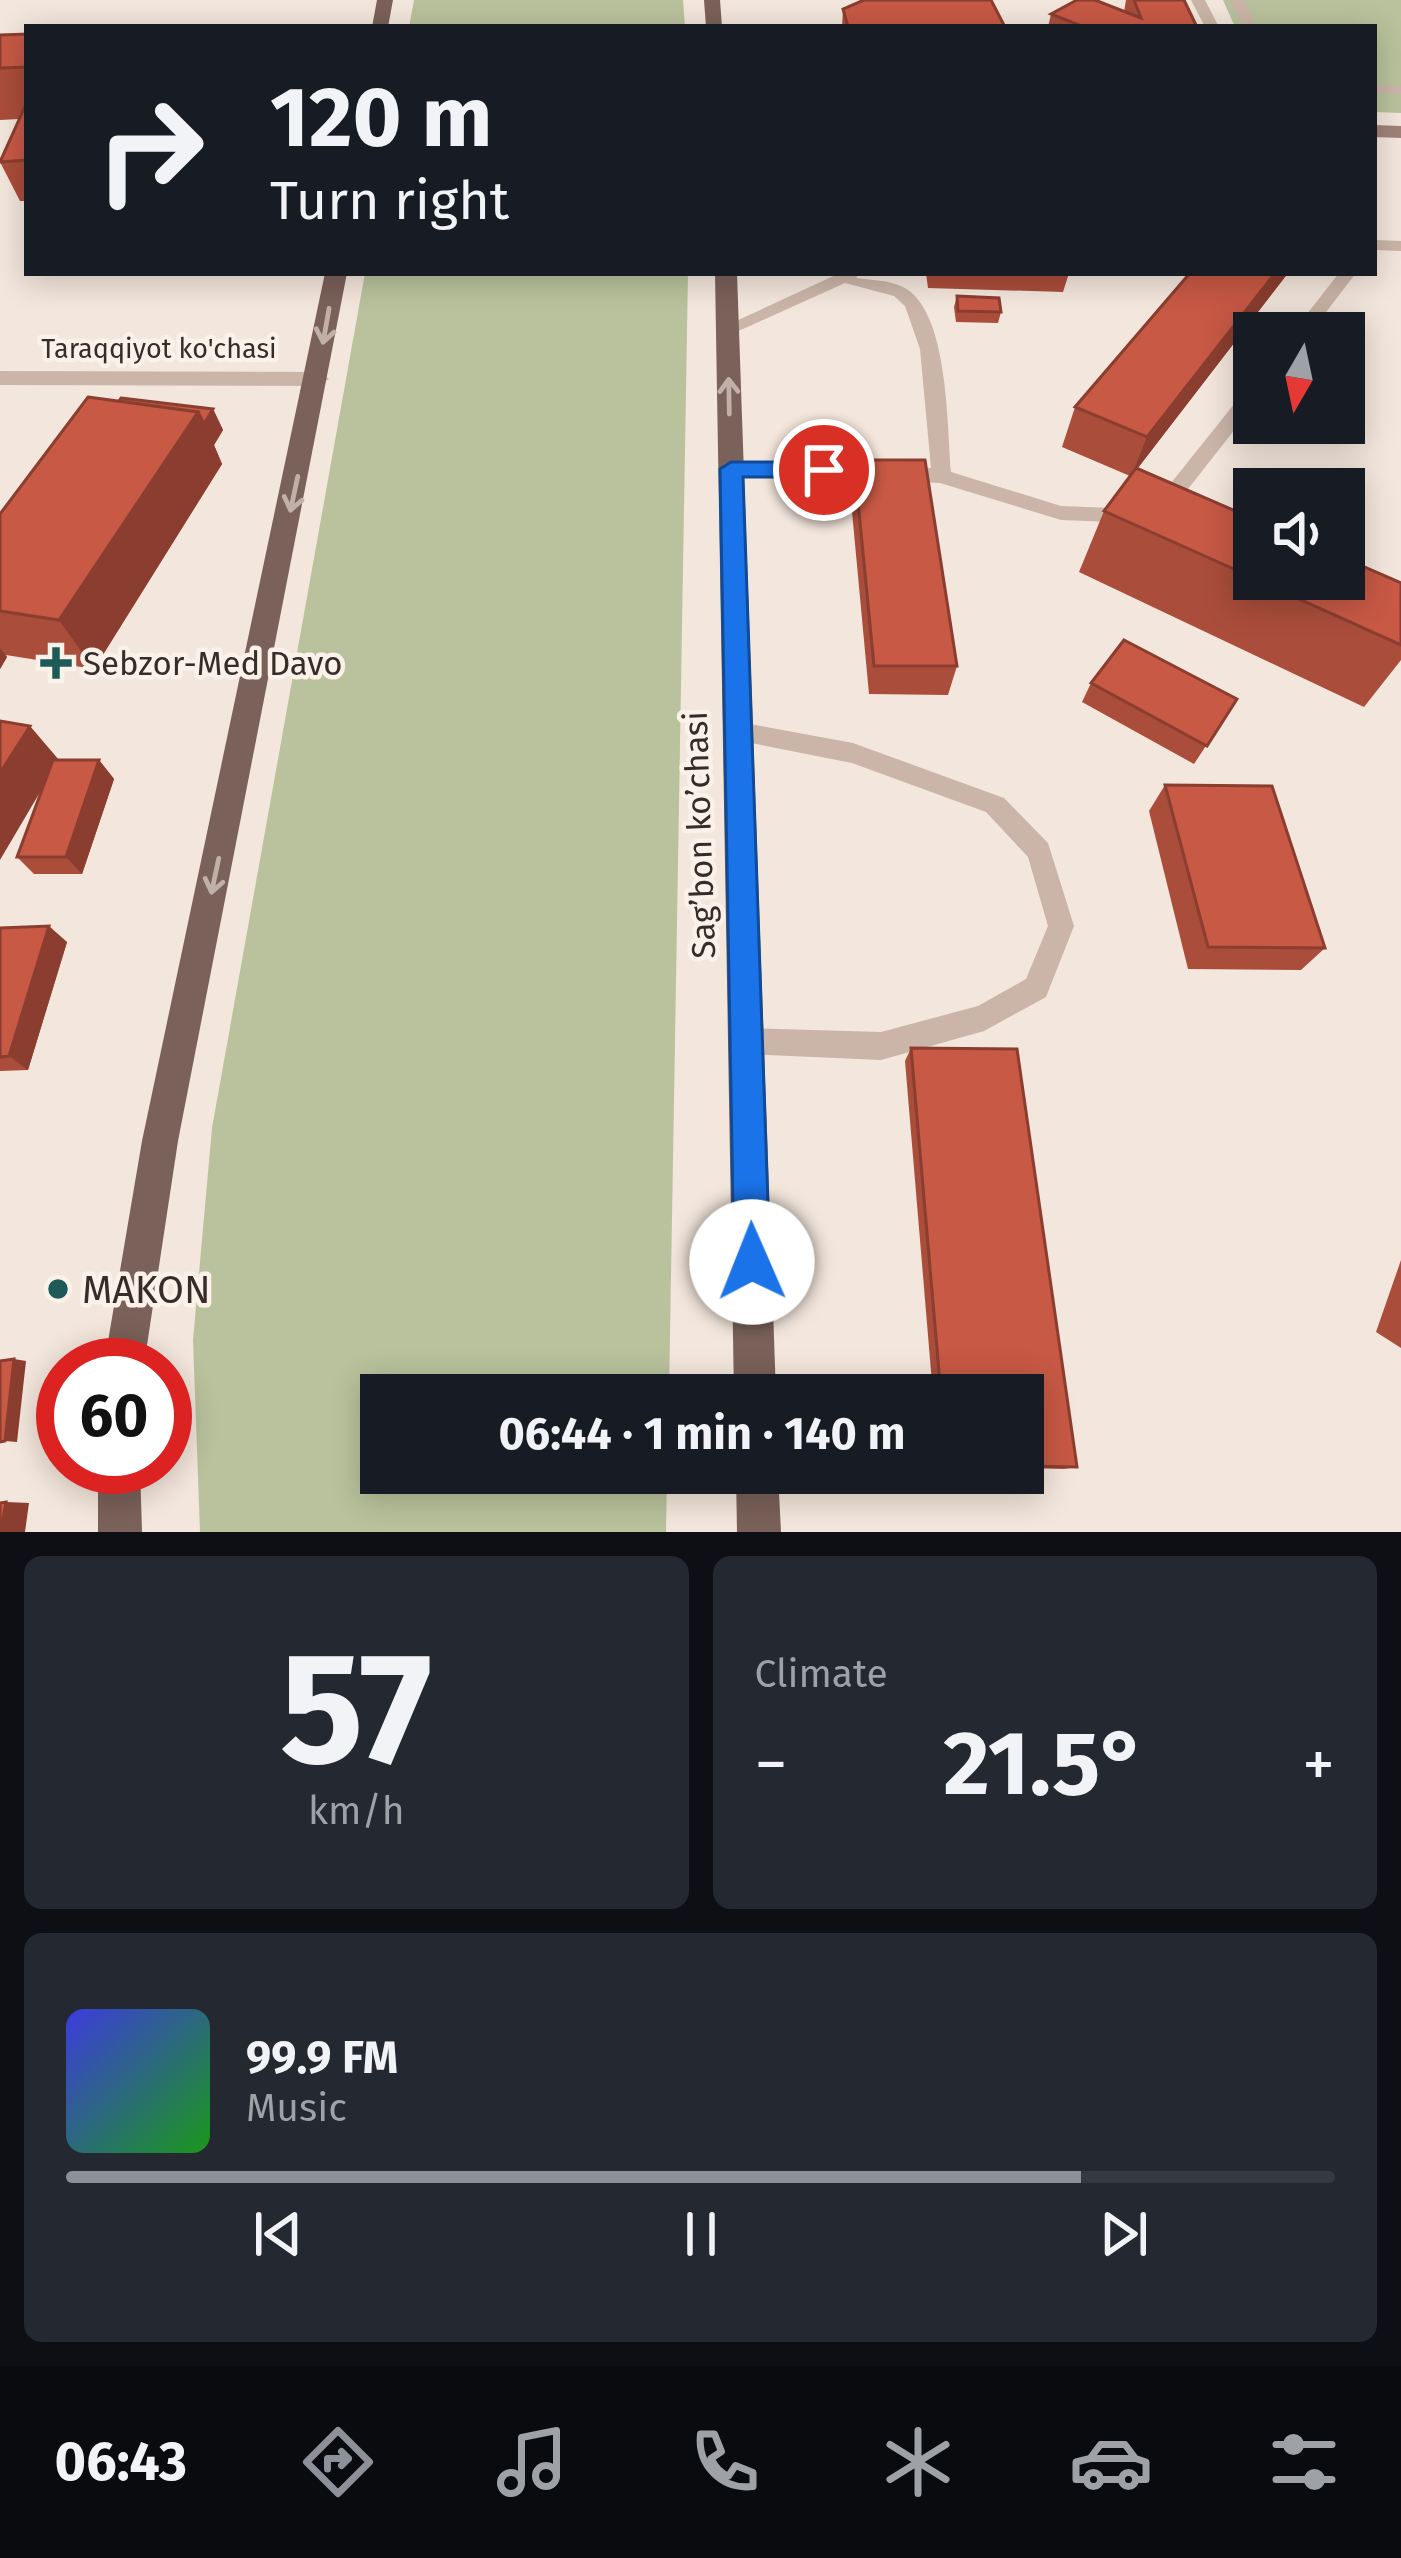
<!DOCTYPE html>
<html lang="en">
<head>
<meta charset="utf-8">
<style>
	body { margin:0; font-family:"Fira Sans",sans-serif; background:#242831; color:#f1f3f6; height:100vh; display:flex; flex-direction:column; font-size:45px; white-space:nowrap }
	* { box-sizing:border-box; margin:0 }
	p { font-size:39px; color:#9ea1a6 }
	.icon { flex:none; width:66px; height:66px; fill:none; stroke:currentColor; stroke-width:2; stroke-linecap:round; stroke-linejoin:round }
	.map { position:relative; height:1532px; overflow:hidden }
	.details { display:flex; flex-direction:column; gap:24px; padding:24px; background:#0d0f14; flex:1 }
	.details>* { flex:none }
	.guide { position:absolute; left:24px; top:24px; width:1353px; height:252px; border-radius:0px; box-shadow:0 6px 30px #0003; background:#171b24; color:#f1f3f6; overflow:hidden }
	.needle { width:78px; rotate:189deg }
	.buttons { position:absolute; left:1233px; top:312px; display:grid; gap:24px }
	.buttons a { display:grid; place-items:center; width:132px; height:132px; border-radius:0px; background:#171b24; box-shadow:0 6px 30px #0003; font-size:60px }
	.speed { position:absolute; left:36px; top:1338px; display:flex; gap:24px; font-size:60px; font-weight:700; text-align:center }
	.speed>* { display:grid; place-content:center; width:156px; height:156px; border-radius:50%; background:#171b24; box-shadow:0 6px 30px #0003; line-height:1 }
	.speed .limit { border:18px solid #d22; background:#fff; color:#111 }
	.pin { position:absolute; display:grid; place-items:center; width:102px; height:102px; color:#fff; margin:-51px; border:6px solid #fff; border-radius:50%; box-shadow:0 3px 12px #0007 }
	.me { position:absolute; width:132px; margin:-66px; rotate:359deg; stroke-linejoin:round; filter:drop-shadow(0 0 9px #0008) }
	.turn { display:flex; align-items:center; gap:42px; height:252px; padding:0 48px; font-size:54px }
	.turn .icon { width:156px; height:156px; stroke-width:2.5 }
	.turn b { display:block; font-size:84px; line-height:102px }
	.big { font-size:90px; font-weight:700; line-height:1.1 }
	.details .card { flex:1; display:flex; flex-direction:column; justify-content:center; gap:18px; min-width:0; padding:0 42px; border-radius:18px; background:#242831 }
	.details .dial { align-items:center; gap:0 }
	.dial b { font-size:156px; line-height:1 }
	.song { display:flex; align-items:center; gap:36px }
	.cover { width:144px; height:144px; border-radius:18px; background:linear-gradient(135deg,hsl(240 70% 55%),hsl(120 70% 35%)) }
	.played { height:12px; border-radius:6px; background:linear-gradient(90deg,#8c9099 80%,#363941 80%) }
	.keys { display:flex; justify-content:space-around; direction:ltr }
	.heat { display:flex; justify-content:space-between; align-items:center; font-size:66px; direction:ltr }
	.details .tiles { flex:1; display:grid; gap:24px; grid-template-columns:1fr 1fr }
	.card:last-child { grid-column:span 2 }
	.trip { position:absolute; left:360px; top:1374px; width:684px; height:120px; border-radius:0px; background:#171b24; box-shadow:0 6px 30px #0003; font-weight:700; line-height:120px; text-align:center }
	.menu { display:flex; height:192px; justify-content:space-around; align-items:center; background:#090b0e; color:#9ea1a6 }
	.menu .icon { width:84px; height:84px }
	.menu .active { color:#8c9099 }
	.menu b { font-size:54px; color:#f1f3f6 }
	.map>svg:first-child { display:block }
	.green { fill:#b9c29c }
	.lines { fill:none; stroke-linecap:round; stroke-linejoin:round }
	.lane { fill:#cbb5a8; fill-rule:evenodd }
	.street { fill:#cbb5a8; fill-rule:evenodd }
	.secondary { fill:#9f8379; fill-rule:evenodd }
	.primary { fill:#7a6159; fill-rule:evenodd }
	.wall { fill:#ab4d3b }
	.shaded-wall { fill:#8b3e30 }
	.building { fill:#c75945; stroke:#8b3e30; stroke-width:3 }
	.oneway { stroke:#c0b0a8 }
	.route { fill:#1a73e8; stroke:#114b97; stroke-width:3 }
	.poi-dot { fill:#1d5a58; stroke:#faf1e9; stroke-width:4.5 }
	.labels { text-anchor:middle; stroke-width:9; stroke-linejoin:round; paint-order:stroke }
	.far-street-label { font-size:27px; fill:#382c28; stroke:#faf1e9 }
	.poi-label { font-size:33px; fill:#382c28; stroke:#faf1e9; text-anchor:start }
	.street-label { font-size:33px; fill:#382c28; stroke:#faf1e9 }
	.near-poi-label { font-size:39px; fill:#382c28; stroke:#faf1e9; text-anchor:start }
</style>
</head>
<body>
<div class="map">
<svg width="1401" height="1532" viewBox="0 0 1401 1532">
	<rect width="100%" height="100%" fill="#f3e6dc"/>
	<path class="green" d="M414 0H683L685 27H409Z
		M1223 0H1401V113L1374 112V27H1235Z
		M365 273H688L669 1395H381V1473H667L666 1532H200L193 1340 212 1128Z"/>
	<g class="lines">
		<path class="lane" d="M1191 0H1205L1219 27H1205Z
			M1230 0H1244L1257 27H1243Z
			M1374 85 1401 86V94L1374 93Z
			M1374 240 1401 241V251L1374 250Z
			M840 273H860L856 278C871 280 889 280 903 287 949 310 947 426 951 472L1061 506 1112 508 1163 493 1247 388 1254 386V405L1177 503 1112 522 1061 520 940 483 724 474V464L731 462 865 463 931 468 920 349 905 306 894 296 845 283 734 333 728 334 719 329Z
			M1339 273H1356L1310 333H1292Z
			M739 722 853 743 1004 798 1048 843 1074 926 1046 997 984 1031 881 1060 747 1054 737 1051 733 1041 737 1031 747 1028 881 1032 978 1006 1026 979 1048 926 1028 857 986 812 852 763 731 739 727 732 731 725Z"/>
		<path class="street" d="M0 371 317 372 329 379 317 386 0 385Z"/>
		<path class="secondary" d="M1374 125 1401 126V138L1374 137Z"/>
		<path class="primary" d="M377 0H393L388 27H372Z
			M704 0H720L722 27H706Z
			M325 273H347L178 1141 144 1365H104L142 1141Z
			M715 273H737L776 1395H734Z
			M98 1467H140L142 1532H98Z
			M736 1473H778L781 1532H737Z"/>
	</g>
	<path class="wall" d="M1126 0H1184L1197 27H1048L1051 14 1124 12Z
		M843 9 1005 27H842Z
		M27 34V201H20L0 162 19 119 0 120V35Z
		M926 273H1069L1063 292 928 288Z
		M1190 273H1288L1137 469 1401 583V660L1364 707 1079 572 1104 511 1130 476 1062 447 1075 407Z
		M957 296 1001 312 998 323 956 322 954 307Z
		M119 401 213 409 223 430 214 445 222 464 94 669 6 655 7 657 0 669V514Z
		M854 460 957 666 948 695 869 694 850 490Z
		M1091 683 1237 699 1194 764 1082 702Z
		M58 760H99L114 779 82 874H34L17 857 43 787Z
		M1165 785 1325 948 1301 970 1188 969 1149 811Z
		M0 928 67 942 28 1070 0 1071Z
		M911 1048 1077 1467 1064 1469 1023 1468V1395H933L905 1061Z
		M1401 1260V1348L1376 1332Z"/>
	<path class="shaded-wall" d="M1275 273H1288L1131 477 1147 437Z
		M213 409 223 430 214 445 222 464 94 669 59 620 198 412Z
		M0 648 7 657 0 669Z
		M30 726 59 760 0 860V773Z
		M99 760 114 779 82 874 66 857Z
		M49 926 67 942 28 1070 9 1056Z
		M14 1359 26 1361 17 1442 5 1441Z
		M6 1502 29 1503 25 1532H1Z"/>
	<path class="building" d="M864 0H991L1005 27H848L843 9Z
		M1077 0H1095L1141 18 1134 0H1184L1197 27H1084L1051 14Z
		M27 34V67L0 68V35Z
		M27 102V160L0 162Z
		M1190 273H1275L1147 437 1075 407Z
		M957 296 999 298 1001 312 958 311Z
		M88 397 198 412 59 620 0 611V514Z
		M121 398 213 409 204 424 198 412 119 401Z
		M854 460H925L957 666H874Z
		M1136 468 1254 519V578L1104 511Z
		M1344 558 1401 583V645L1255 579H1344Z
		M1124 640 1237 699 1207 746 1091 683Z
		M0 721 30 726 0 773Z
		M53 760H99L66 857H17Z
		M1165 785 1272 786 1325 948 1208 947Z
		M49 926 9 1056 0 1057V928Z
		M911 1048 1017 1049 1077 1467 1023 1466V1395H941Z
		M14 1359 5 1441 0 1442V1361Z
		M6 1502 1 1532H0V1503Z"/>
	<defs><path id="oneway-shaft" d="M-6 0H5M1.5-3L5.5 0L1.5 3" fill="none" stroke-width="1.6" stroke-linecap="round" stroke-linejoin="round" transform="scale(3)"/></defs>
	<g class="oneway">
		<use href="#oneway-shaft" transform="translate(326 326) rotate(100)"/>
		<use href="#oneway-shaft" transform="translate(729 396) rotate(-91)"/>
		<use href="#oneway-shaft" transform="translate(294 494) rotate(102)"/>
		<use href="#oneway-shaft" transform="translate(215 876) rotate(102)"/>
	</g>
	<path class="route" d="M731 462H824L836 470 824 477H743L770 1262 765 1275 752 1280 740 1275 734 1262 720 469Z"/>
	<g class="poi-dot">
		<path d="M50 645h12v12h12v12h-12v12h-12v-12h-12v-12h12z"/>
		<circle cx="58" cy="1289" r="12"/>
	</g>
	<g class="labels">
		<g class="far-street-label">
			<text x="159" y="358">Taraqqiyot ko'chasi</text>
		</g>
		<g class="poi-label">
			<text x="83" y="675">Sebzor-Med Davo</text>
		</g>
		<g class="street-label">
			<text transform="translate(699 835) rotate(-92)" y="12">Sag’bon ko’chasi</text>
		</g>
		<g class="near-poi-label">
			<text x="82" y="1303">MAKON</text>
		</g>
	</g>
</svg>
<div class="buttons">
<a><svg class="needle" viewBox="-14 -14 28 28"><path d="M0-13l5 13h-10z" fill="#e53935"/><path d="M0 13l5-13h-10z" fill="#9ea1a6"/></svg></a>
<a><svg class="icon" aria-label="sound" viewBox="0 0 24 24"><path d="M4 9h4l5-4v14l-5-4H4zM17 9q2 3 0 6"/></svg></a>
</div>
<div class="speed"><div class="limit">60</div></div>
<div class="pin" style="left:824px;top:470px;background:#d93025"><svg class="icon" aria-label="arrive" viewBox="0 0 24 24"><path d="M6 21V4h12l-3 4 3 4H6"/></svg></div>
<svg class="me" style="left:752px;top:1262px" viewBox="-20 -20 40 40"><circle r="19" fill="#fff"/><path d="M0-13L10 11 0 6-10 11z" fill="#1a73e8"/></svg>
<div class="trip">06:44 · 1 min · 140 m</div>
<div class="guide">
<div class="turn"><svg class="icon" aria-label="right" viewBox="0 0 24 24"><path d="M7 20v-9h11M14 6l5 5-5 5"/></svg><div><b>120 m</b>Turn right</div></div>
</div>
</div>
<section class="details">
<div class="tiles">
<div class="card dial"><b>57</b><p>km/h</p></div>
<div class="card"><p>Climate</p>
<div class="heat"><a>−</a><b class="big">21.5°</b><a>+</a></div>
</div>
<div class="card">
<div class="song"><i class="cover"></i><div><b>99.9 FM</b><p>Music</p></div></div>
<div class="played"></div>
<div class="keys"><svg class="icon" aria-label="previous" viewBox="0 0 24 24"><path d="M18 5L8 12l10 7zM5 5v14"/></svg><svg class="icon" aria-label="pause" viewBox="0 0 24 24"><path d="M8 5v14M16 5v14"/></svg><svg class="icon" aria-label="next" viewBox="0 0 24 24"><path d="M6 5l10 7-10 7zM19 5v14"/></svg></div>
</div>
</div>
</section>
<nav class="menu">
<b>06:43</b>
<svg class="icon active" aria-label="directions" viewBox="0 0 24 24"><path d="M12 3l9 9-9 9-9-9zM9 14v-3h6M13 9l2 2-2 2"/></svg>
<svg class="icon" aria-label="music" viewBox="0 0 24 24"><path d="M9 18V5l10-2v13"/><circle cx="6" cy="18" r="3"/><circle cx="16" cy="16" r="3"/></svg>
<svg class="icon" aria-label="phone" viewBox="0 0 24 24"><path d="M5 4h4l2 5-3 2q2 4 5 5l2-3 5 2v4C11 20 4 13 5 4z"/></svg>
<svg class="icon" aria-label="climate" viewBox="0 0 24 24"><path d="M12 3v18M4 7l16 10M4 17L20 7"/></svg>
<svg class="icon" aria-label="car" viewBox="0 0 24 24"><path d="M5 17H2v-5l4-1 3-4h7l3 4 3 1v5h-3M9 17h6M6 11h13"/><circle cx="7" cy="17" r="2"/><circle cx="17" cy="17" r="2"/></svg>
<svg class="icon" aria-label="filters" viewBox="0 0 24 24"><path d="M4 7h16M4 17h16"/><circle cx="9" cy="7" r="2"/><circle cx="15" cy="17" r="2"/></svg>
</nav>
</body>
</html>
